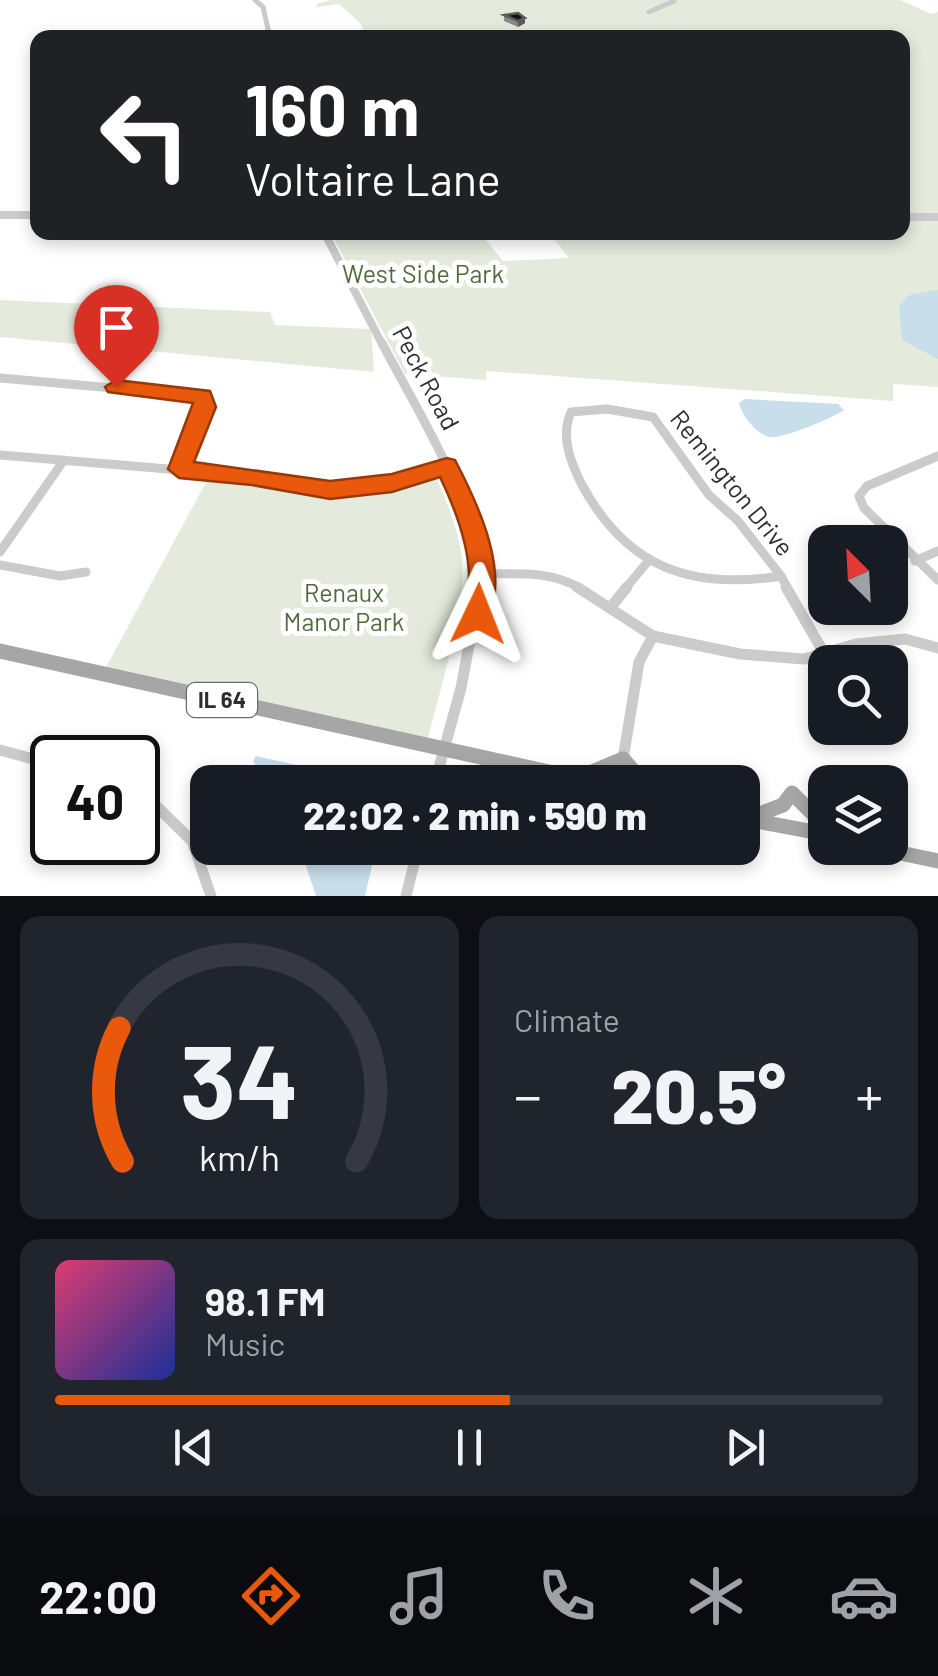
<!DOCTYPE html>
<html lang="en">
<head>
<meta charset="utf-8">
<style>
	body { margin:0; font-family:Barlow,sans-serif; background:#20242c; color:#f1f3f6; height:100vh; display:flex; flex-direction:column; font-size:38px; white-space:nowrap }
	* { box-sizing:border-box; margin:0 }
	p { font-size:32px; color:#9ea1a6 }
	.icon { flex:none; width:55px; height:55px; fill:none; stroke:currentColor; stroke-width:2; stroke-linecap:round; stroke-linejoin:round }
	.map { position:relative; height:896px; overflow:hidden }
	.sheet { display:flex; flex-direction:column; gap:20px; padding:20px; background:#0d0f14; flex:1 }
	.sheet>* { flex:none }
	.guide { position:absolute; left:30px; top:30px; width:880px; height:210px; border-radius:20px; box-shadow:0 5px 15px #0003; background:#202124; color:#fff; overflow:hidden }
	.needle { width:65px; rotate:336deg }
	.tools { position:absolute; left:808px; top:525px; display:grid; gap:20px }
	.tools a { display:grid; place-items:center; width:100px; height:100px; border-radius:20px; background:#171b24; box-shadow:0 5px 15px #0003; font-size:50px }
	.speed { position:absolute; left:30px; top:735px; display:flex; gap:20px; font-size:50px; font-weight:700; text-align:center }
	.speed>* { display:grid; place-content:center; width:130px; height:130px; border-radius:50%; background:#171b24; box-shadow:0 5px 15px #0003; line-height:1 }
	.speed .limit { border:5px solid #111; border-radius:15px; background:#fff; color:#111 }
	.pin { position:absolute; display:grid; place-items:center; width:85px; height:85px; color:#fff; margin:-102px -42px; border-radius:50% 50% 50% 0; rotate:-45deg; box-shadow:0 0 10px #0007 }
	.pin .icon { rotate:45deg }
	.me { position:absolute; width:110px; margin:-55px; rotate:2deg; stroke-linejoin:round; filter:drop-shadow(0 0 8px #0008) }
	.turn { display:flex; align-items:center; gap:35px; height:210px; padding:0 50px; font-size:45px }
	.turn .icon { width:130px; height:130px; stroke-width:2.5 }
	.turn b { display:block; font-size:70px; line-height:85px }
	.big { font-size:75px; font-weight:800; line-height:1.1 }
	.sheet .tile { flex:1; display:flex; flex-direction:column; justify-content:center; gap:15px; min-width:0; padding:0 35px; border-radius:20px; background:#20242c }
	.sheet .dial { align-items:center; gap:0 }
	.dial svg { height:260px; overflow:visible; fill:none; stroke:#363941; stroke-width:7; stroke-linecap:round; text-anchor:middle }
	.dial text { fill:#f1f3f6; stroke:none }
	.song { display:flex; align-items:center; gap:30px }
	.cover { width:120px; height:120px; border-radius:15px; background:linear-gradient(135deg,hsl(340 70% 55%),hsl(230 70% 35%)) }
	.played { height:10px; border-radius:5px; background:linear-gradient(90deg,#ea580c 55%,#363941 55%) }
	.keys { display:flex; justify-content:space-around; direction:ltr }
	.heat { display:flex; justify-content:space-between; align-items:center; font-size:55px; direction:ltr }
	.sheet .tiles { flex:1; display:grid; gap:20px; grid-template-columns:1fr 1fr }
	.tile:last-child { grid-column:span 2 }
	.trip { position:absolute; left:190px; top:765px; width:570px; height:100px; border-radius:20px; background:#171b24; box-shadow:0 5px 15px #0003; font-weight:800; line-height:100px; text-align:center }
	.dock { display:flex; height:160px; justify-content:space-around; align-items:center; background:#090b0e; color:#9ea1a6 }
	.dock .icon { width:70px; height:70px }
	.dock .selected { color:#ea580c }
	.dock b { font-size:45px; color:#f1f3f6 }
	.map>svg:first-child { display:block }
	.green { fill:#e4ebdc }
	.water { fill:#c8deeb }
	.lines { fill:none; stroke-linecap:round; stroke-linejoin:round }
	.minor-far3 { stroke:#cbcbcb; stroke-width:5 }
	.minor-far2 { stroke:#cbcbcb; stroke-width:8 }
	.minor-far1 { stroke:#cbcbcb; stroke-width:9 }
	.minor { stroke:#cbcbcb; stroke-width:11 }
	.major { stroke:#a6a6a6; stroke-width:15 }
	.wall { fill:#8a8a8a }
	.shaded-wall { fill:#5b5b5b }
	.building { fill:#151515; stroke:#5b5b5b; stroke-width:2.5 }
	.route { fill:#ea580c; stroke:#983908; stroke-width:2.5 }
	.labels { text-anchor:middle; stroke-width:10; stroke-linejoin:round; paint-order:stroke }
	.shield { fill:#fff; stroke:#6d6d6d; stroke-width:2.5 }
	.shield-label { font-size:22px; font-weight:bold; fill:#2e2e2e }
	.park-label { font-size:25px; fill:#51693c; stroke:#fff }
	.street-label { font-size:25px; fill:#2e2e2e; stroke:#fff }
</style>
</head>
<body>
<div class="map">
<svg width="938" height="896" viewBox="0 0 938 896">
	<rect width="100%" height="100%" fill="#fff"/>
	<path class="green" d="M330 0H900L931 14 938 12V387L893 384V401L486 371V380L405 374 331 233H480L503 261 569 258 549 233 902 232V38L366 37 361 24 339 4 317 7V4Z
		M0 300 270 312 275 325 371 329 374 372 0 337Z
		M210 475 251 479 321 498 370 496 436 478C448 504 459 531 462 560 467 603 439 694 428 738L105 669Z"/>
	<path class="water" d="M938 290V359L902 340 899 306 909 295Z
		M745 399 838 404 844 410C833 418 782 439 770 437 756 434 742 416 739 403Z
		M256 756 355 778 363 782H268L253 761Z
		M300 848H376L365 896H316Z"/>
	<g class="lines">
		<path class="minor-far3" d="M255 0 263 7 270 38
			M649 12 674 1"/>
		<path class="minor-far2" d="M0 215H38
			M902 217H938
			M324 232 383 346"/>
		<path class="minor-far1" d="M382 343C412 402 491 526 479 589
			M0 378 203 396 205 407 179 469
			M607 409 653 417 709 495 738 521 781 576C691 590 627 568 582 485 571 463 560 437 571 412Z
			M0 455 252 476 330 490 392 483 447 466
			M938 456 867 486 859 496 864 508 938 580
			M0 552 64 460
			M915 561 938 551
			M0 565 60 576 86 572
			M482 574C516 574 551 570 581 589
			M781 576 788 589
			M625 589 649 560"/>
		<path class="minor" d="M577 587 653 636 740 654 804 659 856 644 905 639 938 648
			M786 587 824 653
			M611 607 627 587
			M0 750 52 764
			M623 759 639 662 653 636
			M435 782 461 688 480 587
			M138 788 192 841 211 896
			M406 896 418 848"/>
		<path class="major" d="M0 651 594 782
			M580 777 623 759 643 782
			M746 819 783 805 792 793 825 826
			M746 819 825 834
			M876 848 938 861"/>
	</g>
	<path class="wall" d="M504 15 525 18V23L518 27 504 21Z"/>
	<path class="shaded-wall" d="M525 18V23L518 27V21Z"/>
	<path class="building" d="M518 13 525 18 518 21 504 15Z"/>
	<path class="route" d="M116 380 210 391 216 407 194 462 330 481 392 474 447 458 455 460C478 504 511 573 487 622L478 625 468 622C461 607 469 591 469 575 468 543 454 506 440 477L392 492 330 499 252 485 179 478 168 469 193 403 108 392 105 387Z"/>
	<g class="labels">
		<rect class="shield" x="187" y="683" width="70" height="34" rx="8"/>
		<g class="shield-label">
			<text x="222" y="708">IL 64</text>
		</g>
		<g class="park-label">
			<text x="423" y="283">West Side Park</text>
			<text x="344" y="602">Renaux<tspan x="344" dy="29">Manor Park</tspan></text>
		</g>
		<g class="street-label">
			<text transform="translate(426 378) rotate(62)" y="9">Peck Road</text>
			<text transform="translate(732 483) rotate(51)" y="9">Remington Drive</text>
		</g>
	</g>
</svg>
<div class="tools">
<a><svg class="needle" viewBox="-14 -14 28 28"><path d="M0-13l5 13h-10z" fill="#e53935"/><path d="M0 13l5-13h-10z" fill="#9ea1a6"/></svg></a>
<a><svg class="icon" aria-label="search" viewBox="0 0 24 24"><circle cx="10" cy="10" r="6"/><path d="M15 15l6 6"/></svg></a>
<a><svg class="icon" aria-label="layers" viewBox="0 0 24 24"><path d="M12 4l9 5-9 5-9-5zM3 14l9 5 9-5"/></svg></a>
</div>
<div class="speed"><div class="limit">40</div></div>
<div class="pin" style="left:116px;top:387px;background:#d93025"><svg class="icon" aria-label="arrive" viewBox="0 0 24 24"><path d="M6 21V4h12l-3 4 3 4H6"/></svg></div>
<svg class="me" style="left:478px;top:614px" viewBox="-20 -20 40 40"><path d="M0-17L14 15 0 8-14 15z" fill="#ea580c" stroke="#fff" stroke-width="4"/></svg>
<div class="trip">22:02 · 2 min · 590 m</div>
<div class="guide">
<div class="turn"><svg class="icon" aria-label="left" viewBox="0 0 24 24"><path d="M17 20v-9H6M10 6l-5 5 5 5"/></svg><div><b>160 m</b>Voltaire Lane</div></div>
</div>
</div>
<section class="sheet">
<div class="tiles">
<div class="tile dial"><svg viewBox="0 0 100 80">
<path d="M14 69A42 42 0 1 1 86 69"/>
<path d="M14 69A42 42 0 0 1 13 28" stroke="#ea580c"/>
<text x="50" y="56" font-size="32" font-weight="700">34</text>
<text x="50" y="72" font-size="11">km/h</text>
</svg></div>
<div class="tile"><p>Climate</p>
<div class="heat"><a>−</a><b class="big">20.5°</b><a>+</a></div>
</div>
<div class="tile">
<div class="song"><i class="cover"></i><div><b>98.1 FM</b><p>Music</p></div></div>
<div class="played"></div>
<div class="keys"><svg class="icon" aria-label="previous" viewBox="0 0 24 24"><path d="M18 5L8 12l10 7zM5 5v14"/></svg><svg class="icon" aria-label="pause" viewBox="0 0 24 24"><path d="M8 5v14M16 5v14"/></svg><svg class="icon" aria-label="next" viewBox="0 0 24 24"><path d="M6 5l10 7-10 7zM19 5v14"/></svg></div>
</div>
</div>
</section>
<nav class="dock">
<b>22:00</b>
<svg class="icon selected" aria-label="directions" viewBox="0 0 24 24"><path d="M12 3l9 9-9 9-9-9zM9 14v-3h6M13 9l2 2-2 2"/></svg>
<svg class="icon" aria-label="music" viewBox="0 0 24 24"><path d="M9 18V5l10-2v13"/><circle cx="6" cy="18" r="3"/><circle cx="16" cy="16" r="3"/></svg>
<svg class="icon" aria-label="phone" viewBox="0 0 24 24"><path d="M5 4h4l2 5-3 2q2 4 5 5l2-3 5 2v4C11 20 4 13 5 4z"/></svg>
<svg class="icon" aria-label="climate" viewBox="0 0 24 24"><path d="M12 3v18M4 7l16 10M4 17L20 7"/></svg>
<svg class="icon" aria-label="car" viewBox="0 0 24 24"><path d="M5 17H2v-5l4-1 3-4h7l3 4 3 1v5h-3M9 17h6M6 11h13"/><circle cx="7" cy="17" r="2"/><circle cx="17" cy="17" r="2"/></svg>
</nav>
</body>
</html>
